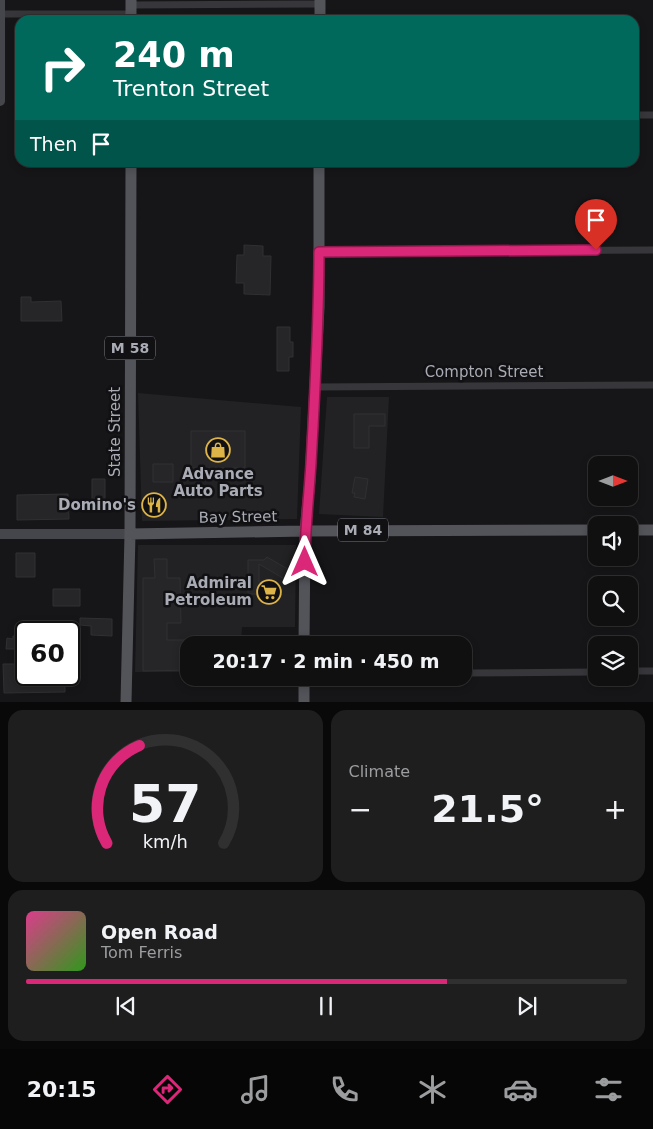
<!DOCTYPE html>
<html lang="en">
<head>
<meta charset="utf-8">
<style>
	body { margin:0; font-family:"DejaVu Sans",sans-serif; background:#1e1e1f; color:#f1f3f6; height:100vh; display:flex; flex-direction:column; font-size:19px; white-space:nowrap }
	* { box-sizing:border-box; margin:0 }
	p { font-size:16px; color:#9c9d9f }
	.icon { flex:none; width:28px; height:28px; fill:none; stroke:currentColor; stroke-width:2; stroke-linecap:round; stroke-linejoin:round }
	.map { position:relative; height:702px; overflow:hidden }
	.panel { display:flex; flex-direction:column; gap:8px; padding:8px; background:#090909; flex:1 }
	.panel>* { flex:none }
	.guide { position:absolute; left:15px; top:15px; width:624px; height:152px; border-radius:15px; box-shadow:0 2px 8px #0003,0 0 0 1px #303031; background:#00695c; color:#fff; overflow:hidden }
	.needle { width:32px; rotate:90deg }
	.controls { position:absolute; left:588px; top:456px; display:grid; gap:10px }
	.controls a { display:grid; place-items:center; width:50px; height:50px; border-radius:10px; background:#101011; box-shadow:0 2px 8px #0003,0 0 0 1px #303031; font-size:25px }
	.speed { position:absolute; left:15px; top:621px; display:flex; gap:10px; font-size:25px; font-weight:700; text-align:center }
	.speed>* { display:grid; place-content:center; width:65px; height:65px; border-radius:50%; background:#101011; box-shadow:0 2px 8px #0003,0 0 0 1px #303031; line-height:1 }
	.speed .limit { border:2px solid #111; border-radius:8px; background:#fff; color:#111 }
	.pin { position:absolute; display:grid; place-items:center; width:42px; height:42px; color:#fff; margin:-51px -21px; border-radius:50% 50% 50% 0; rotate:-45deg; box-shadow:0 0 5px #0007 }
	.pin .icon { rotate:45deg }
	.me { position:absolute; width:55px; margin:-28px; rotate:0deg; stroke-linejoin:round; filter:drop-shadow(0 0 4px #0008) }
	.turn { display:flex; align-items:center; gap:18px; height:105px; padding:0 15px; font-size:22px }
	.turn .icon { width:65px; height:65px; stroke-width:2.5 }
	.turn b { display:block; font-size:35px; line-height:42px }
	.then { display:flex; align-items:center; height:48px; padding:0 15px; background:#0003; gap:10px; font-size:19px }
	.big { font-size:38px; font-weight:700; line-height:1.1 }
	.panel .widget { flex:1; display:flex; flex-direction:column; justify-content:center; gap:8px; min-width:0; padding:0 18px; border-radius:15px; background:#1e1e1f }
	.panel .dial { align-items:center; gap:0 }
	.dial svg { height:130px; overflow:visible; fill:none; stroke:#303031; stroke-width:7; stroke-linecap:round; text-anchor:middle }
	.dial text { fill:#f1f3f6; stroke:none }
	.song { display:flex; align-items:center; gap:15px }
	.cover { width:60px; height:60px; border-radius:8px; background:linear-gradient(135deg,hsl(330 70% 55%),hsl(110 70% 35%)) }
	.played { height:5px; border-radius:2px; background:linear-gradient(90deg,#db2777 70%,#303031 70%) }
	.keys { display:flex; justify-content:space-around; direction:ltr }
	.heat { display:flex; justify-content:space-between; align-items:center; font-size:28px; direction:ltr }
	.panel .tiles { flex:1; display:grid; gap:8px; grid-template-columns:1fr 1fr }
	.widget:last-child { grid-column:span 2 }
	.trip { position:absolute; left:180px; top:636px; width:292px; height:50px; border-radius:15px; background:#101011; box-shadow:0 2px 8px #0003,0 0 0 1px #303031; font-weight:700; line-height:50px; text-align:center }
	.tab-bar { display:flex; height:80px; justify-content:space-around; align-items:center; background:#060607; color:#9c9d9f }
	.tab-bar .icon { width:35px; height:35px }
	.tab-bar .current { color:#db2777 }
	.tab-bar b { font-size:22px; color:#f1f3f6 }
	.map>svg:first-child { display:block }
	.built { fill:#222224 }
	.building { fill:#262628; stroke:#303033 }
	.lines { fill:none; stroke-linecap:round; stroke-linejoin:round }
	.street { stroke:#37373b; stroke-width:7 }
	.secondary { stroke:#45464b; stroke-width:10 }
	.primary { stroke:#53545a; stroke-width:11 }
	.route-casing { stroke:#8e194d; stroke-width:12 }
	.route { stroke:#db2777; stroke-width:9 }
	.labels { text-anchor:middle; stroke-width:5; stroke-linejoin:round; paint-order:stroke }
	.shield { fill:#111012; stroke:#7b7d84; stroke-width:1 }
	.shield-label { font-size:14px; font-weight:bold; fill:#a9acb5 }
	.street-label { font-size:15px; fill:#a9acb5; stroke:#111012 }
	.poi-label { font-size:15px; font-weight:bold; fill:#a9acb5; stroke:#111012; text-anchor:end }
</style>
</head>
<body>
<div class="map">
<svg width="653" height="702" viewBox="0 0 653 702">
	<rect width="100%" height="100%" fill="#161517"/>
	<path class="built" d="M138 393 301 407 297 519 142 521Z
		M327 397H389L383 517 319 514Z
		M138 545H296L295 627H242L241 645H189V672H135Z"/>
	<path class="building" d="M244 245 263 246V256H271L270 295 244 294V283H236L237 255H244Z
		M21 297H31V302L61 301 62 321H21Z
		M277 327H290V342H293V357H289V371H277Z
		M354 414H385V426H369V448H354Z
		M191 431H245V468H191Z
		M153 464H173V482H153Z
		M355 477 368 479 365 499 354 497 355 493H352Z
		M92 479H105V503H92Z
		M68 494 69 519 17 520V495Z
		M146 499H161V511H146Z
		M16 553H35V577H16Z
		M267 557 291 571V583L259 564V582L275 591 271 598 263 594H248V560H264Z
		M154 559H167V578H180L181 623H167V640H189V670L143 671V578H155Z
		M53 589H80V606H53Z
		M80 618 112 619V636L91 635V626L80 625Z
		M13 636 22 637V649H6L7 638 13 639Z
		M3 664H26V675H65V692L4 693Z"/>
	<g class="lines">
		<path class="street" d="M131 5 320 4
			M0 14H131
			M634 115H653
			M319 252 653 250
			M315 387 653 385
			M629 671H653
			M464 673 596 672"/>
		<path class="secondary" d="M0 101V0
			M0 534H130"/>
		<path class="primary" d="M131 20V0
			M320 20V0
			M629 530H653
			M130 534 305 531 596 530
			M304 645 305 531 310 480 319 307V162
			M126 702 130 534 131 162
			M304 702V678"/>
	</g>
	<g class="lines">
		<g class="route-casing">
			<path id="route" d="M305 562C305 528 309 496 311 463 315 392 319 322 319 252L596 250"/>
		</g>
		<use href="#route" class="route"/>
	</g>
	<defs>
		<g id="shop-ring" transform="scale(1.25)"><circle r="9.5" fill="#111012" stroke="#dcb448" stroke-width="1.5"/><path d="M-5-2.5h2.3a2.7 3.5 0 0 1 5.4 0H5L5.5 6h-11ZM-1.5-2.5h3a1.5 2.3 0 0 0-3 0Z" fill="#dcb448"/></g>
		<g id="restaurant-ring" transform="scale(1.25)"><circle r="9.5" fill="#111012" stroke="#dcb448" stroke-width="1.5"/><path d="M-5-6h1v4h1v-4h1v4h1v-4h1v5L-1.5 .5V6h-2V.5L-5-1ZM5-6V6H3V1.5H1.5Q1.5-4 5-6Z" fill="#dcb448"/></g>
		<g id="supermarket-ring" transform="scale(1.25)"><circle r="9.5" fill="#111012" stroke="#dcb448" stroke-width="1.5"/><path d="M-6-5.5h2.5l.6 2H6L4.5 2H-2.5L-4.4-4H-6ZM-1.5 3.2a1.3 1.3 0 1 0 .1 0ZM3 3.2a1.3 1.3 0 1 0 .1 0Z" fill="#dcb448"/></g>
	</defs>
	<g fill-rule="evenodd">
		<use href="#shop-ring" x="218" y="450"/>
		<use href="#restaurant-ring" x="154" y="505"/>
		<use href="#supermarket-ring" x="269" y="592"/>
	</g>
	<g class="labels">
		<g class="shield">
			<rect x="105" y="336.5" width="50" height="23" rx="4"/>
			<rect x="338" y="518.5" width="50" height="23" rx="4"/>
		</g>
		<g class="shield-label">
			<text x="130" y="353">M 58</text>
			<text x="363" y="535">M 84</text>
		</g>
		<g class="street-label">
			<text x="484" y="377">Compton Street</text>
			<text transform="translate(115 432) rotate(-90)" y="5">State Street</text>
			<text transform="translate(238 517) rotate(-1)" y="5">Bay Street</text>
		</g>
		<g class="poi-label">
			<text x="218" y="479" text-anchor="middle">Advance<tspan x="218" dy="17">Auto Parts</tspan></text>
			<text x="136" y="510">Domino's</text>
			<text x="252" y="588">Admiral<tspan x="252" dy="17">Petroleum</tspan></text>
		</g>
	</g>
</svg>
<div class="controls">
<a><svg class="needle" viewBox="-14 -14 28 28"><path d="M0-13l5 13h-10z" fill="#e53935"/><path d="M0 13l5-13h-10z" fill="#9c9d9f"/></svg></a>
<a><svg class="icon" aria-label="sound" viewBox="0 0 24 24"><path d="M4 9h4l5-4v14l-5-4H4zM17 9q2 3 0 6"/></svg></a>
<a><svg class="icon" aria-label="search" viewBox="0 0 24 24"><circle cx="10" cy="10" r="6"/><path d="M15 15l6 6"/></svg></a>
<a><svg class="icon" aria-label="layers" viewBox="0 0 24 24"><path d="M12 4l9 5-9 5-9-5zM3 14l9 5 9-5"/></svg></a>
</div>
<div class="speed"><div class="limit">60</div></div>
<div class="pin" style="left:596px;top:250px;background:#d93025"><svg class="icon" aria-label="arrive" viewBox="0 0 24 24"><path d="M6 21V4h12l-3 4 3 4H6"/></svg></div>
<svg class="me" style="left:305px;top:562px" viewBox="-20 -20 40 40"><path d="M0-17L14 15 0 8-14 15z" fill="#db2777" stroke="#fff" stroke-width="4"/></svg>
<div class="trip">20:17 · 2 min · 450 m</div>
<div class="guide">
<div class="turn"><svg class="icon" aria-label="right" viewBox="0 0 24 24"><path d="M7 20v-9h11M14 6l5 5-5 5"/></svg><div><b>240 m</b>Trenton Street</div></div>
<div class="then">Then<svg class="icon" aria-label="arrive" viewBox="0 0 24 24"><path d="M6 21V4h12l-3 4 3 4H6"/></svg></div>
</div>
</div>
<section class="panel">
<div class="tiles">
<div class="widget dial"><svg viewBox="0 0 100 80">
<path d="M14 69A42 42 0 1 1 86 69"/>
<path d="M14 69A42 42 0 0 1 34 9" stroke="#db2777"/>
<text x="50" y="56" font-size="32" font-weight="700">57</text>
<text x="50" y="72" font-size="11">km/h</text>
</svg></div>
<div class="widget"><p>Climate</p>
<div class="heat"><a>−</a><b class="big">21.5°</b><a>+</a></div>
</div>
<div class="widget">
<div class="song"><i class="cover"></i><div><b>Open Road</b><p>Tom Ferris</p></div></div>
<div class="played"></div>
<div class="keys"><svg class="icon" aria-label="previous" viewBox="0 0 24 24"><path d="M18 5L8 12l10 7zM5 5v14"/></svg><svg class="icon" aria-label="pause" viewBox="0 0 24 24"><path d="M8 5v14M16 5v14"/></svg><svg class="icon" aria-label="next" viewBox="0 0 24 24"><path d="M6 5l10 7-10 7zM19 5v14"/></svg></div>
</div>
</div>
</section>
<nav class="tab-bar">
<b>20:15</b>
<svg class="icon current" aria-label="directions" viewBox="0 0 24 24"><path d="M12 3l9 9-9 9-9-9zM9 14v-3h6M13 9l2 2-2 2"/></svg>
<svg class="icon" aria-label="music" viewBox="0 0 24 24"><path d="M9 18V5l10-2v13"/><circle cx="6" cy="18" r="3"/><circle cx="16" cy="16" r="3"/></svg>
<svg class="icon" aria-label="phone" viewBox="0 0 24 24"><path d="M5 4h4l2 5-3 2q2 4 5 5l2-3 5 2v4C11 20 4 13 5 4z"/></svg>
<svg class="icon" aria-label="climate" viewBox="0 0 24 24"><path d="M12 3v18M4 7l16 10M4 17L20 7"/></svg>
<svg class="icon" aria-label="car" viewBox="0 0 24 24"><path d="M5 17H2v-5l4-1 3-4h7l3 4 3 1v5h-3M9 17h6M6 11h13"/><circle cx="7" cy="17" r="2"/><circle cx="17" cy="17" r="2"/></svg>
<svg class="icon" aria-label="filters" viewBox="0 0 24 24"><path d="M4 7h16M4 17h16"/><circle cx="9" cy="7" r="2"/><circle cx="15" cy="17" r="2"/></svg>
</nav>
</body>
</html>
